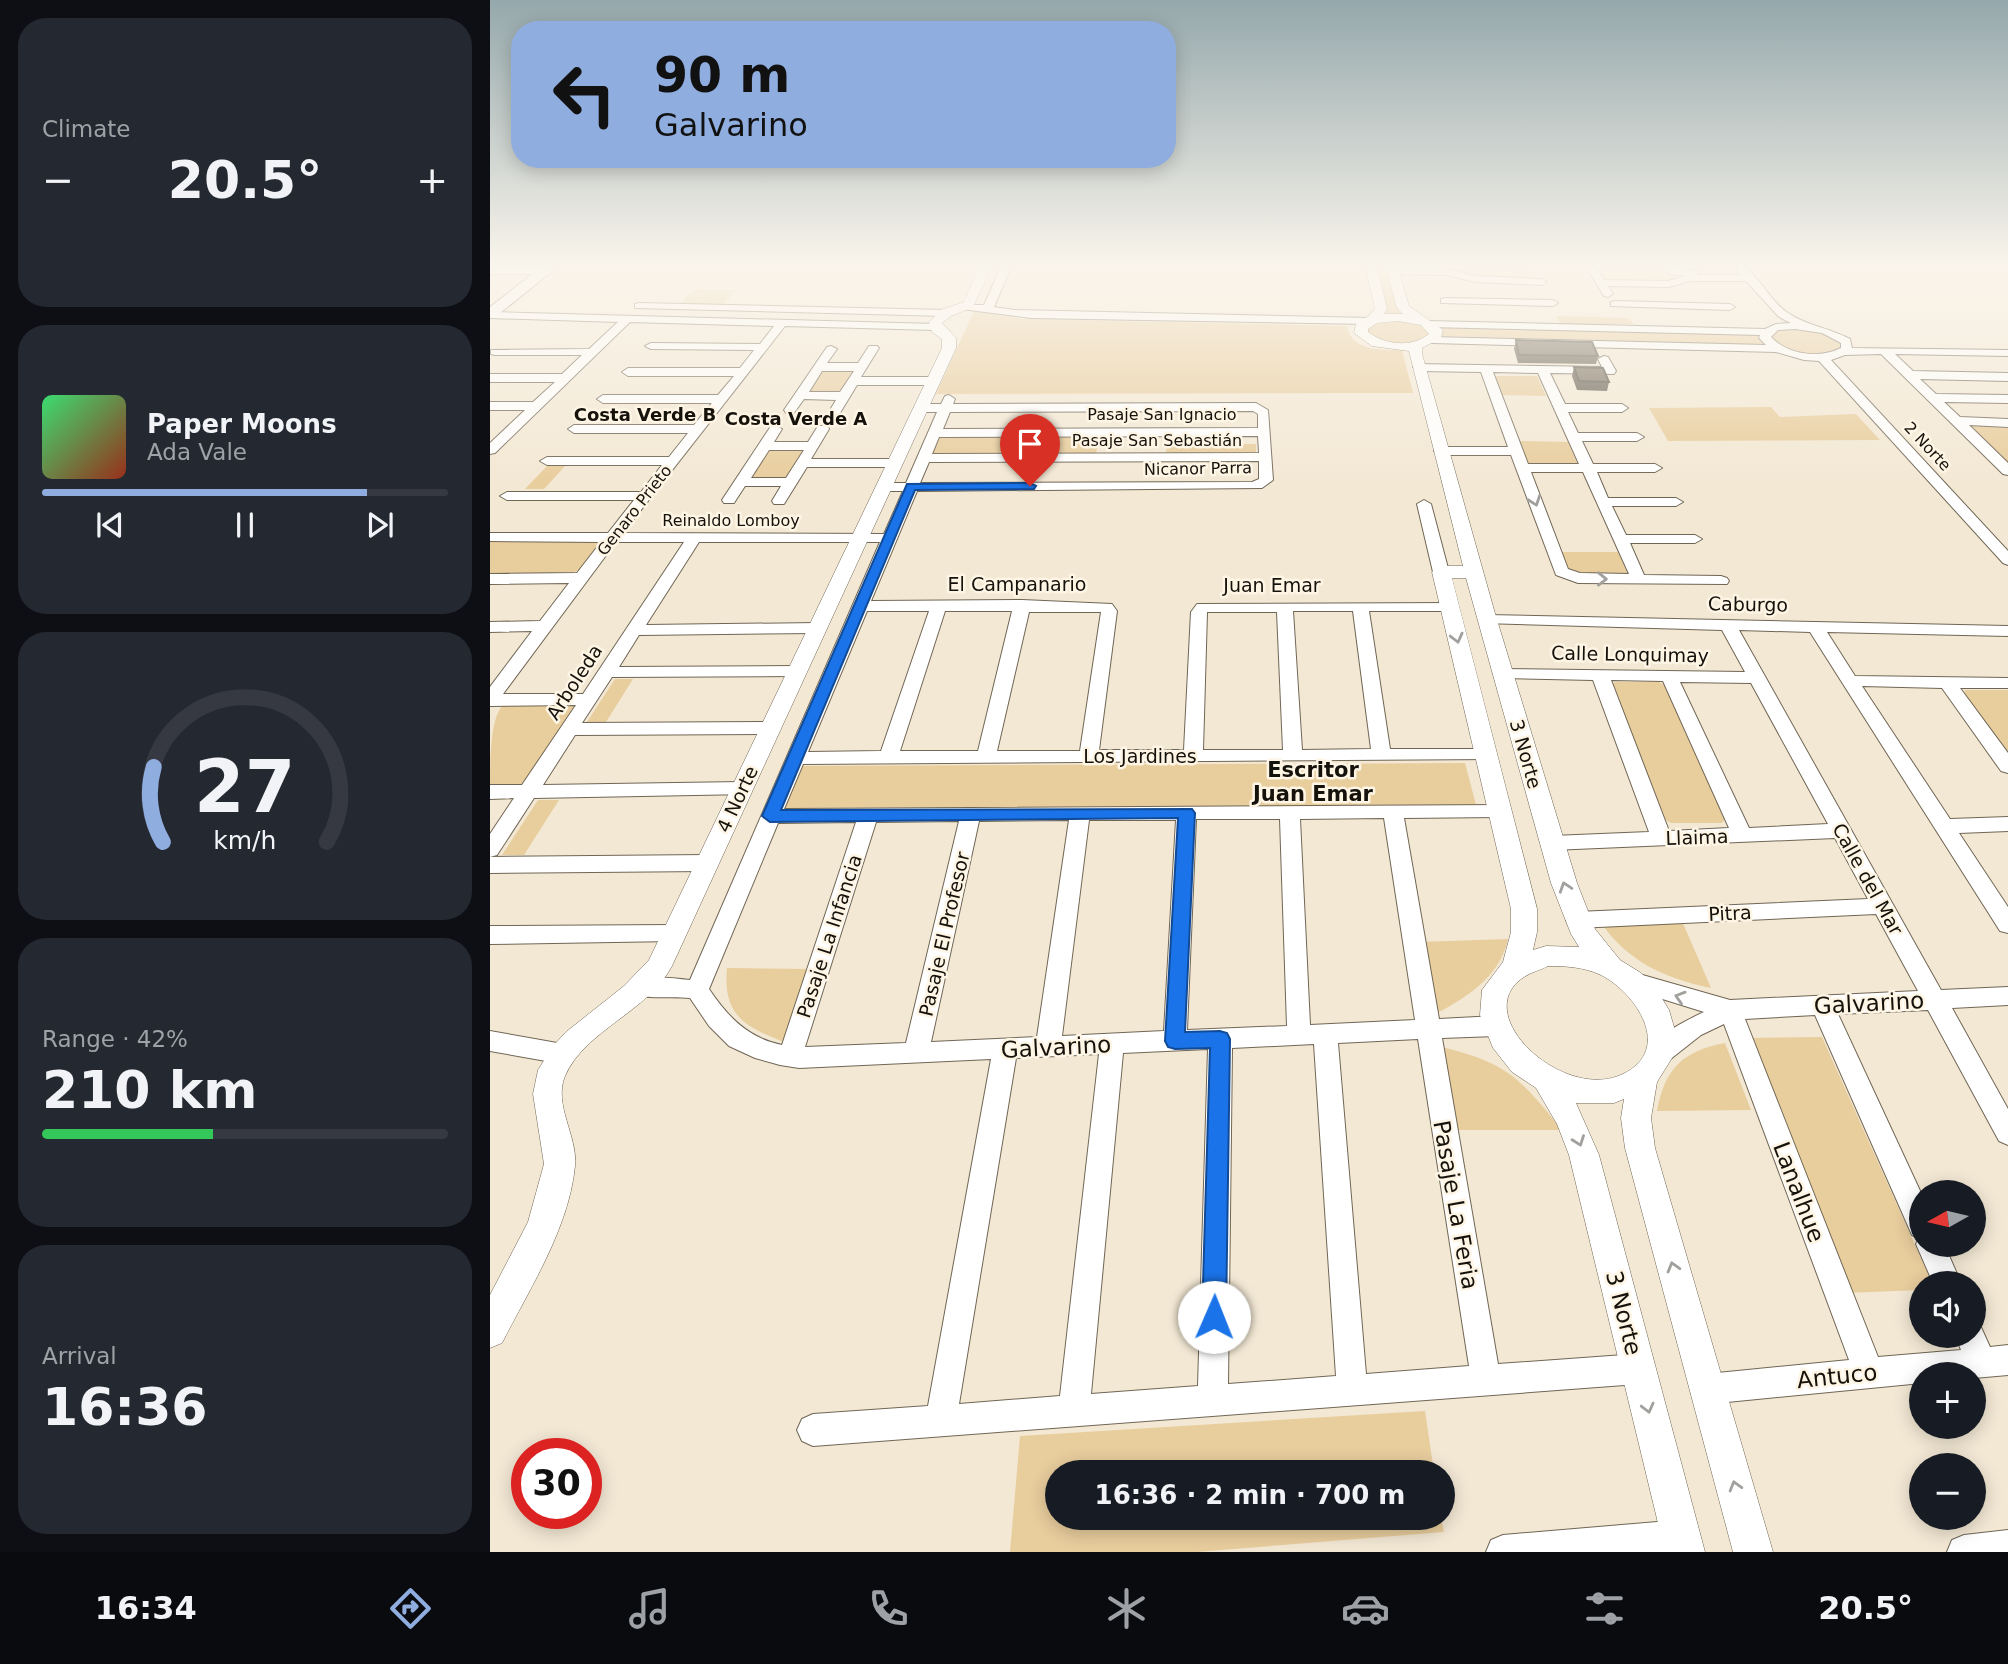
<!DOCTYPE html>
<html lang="en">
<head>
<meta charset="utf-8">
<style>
	body { margin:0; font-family:"DejaVu Sans",sans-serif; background:#242831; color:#f1f3f6; height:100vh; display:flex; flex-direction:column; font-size:26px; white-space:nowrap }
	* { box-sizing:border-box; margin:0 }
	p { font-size:23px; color:#9ea1a6 }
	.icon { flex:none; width:38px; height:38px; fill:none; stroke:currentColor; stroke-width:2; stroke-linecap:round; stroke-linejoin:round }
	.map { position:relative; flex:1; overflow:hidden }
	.details { display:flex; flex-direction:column; gap:18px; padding:18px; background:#0d0f14; width:490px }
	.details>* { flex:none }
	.hud { position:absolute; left:21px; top:21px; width:665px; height:147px; border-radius:28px; box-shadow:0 4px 18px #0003; background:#90addf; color:#111; overflow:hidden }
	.needle { width:46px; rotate:262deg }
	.fabs { position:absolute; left:1419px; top:1180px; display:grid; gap:14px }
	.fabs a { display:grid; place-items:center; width:77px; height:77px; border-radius:50%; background:#171b24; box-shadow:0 4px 18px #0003; font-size:35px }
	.speed { position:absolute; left:21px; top:1438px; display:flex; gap:14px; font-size:35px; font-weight:700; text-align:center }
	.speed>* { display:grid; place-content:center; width:91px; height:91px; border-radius:50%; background:#171b24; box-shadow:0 4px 18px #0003; line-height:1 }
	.speed .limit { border:10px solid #d22; background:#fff; color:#111 }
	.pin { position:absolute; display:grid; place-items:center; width:60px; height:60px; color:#fff; margin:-72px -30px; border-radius:50% 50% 50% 0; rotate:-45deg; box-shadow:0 0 7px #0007 }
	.pin .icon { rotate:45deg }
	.me { position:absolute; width:77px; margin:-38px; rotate:1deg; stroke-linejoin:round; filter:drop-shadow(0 0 5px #0008) }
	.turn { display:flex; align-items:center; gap:24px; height:147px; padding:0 28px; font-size:32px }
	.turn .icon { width:91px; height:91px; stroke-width:2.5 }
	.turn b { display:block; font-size:49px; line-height:60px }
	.big { font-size:52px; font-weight:600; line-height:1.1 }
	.details .widget { flex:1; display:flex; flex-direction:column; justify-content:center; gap:10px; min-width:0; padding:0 24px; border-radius:28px; background:#242831 }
	.details .dial { align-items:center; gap:0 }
	.dial svg { height:182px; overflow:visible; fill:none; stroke:#363941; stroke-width:7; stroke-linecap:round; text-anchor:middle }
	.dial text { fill:#f1f3f6; stroke:none }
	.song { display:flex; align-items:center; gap:21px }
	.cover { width:84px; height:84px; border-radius:10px; background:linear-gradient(135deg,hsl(140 70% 55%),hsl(10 70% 35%)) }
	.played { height:7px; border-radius:4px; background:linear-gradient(90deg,#90addf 80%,#363941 80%) }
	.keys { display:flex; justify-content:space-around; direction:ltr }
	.heat { display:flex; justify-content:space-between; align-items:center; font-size:38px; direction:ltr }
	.charge { height:10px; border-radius:5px; background:linear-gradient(90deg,#34c759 42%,#363941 0) }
	.trip { position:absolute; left:555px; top:1460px; width:410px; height:70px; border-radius:35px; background:#171b24; box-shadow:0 4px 18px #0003; font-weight:600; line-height:70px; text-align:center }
	.tab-bar { display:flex; height:112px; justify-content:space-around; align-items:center; background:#090b0e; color:#9ea1a6 }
	.tab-bar .icon { width:49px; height:49px }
	.tab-bar .active { color:#90addf }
	.tab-bar b { font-size:32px; color:#f1f3f6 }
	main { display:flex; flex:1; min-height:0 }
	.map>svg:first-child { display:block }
	.green { fill:#e8cd9d }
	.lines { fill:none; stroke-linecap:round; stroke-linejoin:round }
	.minor-casing { stroke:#706655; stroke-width:2 }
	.tertiary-casing { stroke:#706655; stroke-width:1 }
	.secondary-casing { stroke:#706655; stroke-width:2 }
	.minor { fill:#fff; fill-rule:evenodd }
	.tertiary { fill:#fff; fill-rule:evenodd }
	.secondary { fill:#fff; fill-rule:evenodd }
	.wall { fill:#635a4c }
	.building { fill:#736958; stroke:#504a3e; stroke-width:2 }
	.oneway { stroke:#a1a09d }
	.route { fill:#1a73e8; stroke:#114b97; stroke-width:2 }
	.labels { text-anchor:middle; stroke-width:5; stroke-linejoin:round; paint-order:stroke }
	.far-street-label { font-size:16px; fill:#15110b; stroke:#fef5e5 }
	.far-neighbourhood-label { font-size:18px; font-weight:bold; fill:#15110b; stroke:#fef5e5 }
	.street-label { font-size:19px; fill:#15110b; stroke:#fef5e5 }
	.neighbourhood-label { font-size:21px; font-weight:bold; fill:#15110b; stroke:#fef5e5 }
	.near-street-label { font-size:23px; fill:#15110b; stroke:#fef5e5 }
</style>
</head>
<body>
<main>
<section class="details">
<div class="widget"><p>Climate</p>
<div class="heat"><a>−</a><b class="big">20.5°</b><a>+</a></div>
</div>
<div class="widget">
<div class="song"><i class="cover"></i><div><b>Paper Moons</b><p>Ada Vale</p></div></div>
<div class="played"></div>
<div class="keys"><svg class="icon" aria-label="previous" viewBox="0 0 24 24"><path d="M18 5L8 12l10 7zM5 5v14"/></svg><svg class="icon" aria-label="pause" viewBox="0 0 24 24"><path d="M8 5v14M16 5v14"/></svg><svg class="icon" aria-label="next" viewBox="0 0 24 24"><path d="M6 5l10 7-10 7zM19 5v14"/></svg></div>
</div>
<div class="widget dial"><svg viewBox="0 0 100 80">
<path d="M14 69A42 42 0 1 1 86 69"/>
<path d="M14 69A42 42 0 0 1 10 36" stroke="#90addf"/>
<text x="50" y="56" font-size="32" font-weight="700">27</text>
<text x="50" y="72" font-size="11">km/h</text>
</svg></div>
<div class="widget"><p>Range · 42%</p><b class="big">210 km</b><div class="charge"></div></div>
<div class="widget"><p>Arrival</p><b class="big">16:36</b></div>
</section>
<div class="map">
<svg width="1518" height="1552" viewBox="0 0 1518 1552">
	<rect width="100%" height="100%" fill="#f3e8d4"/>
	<path class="green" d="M886 265H896L907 308 914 315 897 314Z
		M975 265H1038L1045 279C1006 277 973 272 935 270L963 266 969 269Z
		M1104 265 1165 266 1189 274 1217 276H1191L1174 282 1114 281Z
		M205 289 247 290 232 305 189 304Z
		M484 311 534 319 857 326C861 351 891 350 912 350L923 393 446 394Z
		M1066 316 1138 318 1144 324H1071Z
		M895 319 929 322 943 334C916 348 904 346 876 333L878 326Z
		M950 326 1267 335 1274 345 952 336Z
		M1299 327 1324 329 1351 341 1353 346C1339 364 1291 353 1279 335L1289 329Z
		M331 370H366L351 392 319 394 316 392Z
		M1003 376H1047L1056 396 1010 395Z
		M1281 407 1290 417 1366 414 1390 440 1178 441 1159 408Z
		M1482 424 1518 425V463L1480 425Z
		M610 435 606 454 442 455 449 436Z
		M1029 441 1078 442 1088 465H1037Z
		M677 444H766V454L676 456Z
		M315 448 297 479 258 478 278 449Z
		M58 465H76L54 489H35Z
		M0 540 110 541V545L93 568 84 572 0 575Z
		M1070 552H1128L1138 575H1079Z
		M125 679H143L116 722H97Z
		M1126 682H1169L1177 687 1236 818 1232 823H1181L1174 819 1119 685Z
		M1475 690H1518V755L1474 693Z
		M14 705H85L34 782 25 788 0 787C0 766 0 713 14 705Z
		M975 763 986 805 291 808 310 766Z
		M48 800H69L34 855H12Z
		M1192 921 1221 988C1177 979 1138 962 1112 924Z
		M1018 939C1009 979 975 998 942 1016L929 942Z
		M237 968 321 969 299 1044C258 1028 232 1018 237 968Z
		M1332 1037 1442 1283H1432L1431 1290 1356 1293 1255 1038Z
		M1235 1043 1261 1110 1167 1111C1175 1068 1193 1051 1235 1043Z
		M951 1047C1017 1062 1032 1080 1072 1130H966Z
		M935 1411 944 1472H567V1517H951L954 1532 707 1552H520L530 1436Z"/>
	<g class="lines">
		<g class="minor-casing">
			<path id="minor" d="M512 265H522L504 307 524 310 879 318 884 321 879 324 541 318 471 309V305H494Z
				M1095 265H1105L1114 280 1178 281 1196 276 1181 274 1163 265 1204 270 1208 271V275H1251L1246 269 1251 266C1270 275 1280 302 1298 313 1317 326 1340 328 1360 339L1362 348 1518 350V356L1405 354 1423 371 1518 373V381L1430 379 1446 394 1518 395V403L1454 402 1470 417 1518 419V427L1479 425 1518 463V475L1513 474 1391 354 1355 355 1341 360 1518 551V565L1513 563 1329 361 1314 360 1286 352 942 343 936 340 942 337 1276 345 1269 338 1270 335 938 327 932 324 938 321 1275 329 1286 324 1301 323 1289 317 1256 281H1200L1179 287 1118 286 1123 294 1118 297 1114 296ZM1305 329 1332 333 1351 343V348C1329 359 1298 355 1281 337L1288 330Z
				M0 268H56L61 271 56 274H0Z
				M903 269H957L985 276 1052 279 1057 282 1052 285 985 282 957 275 899 274V270Z
				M955 298 1063 300 1068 303 1063 306 951 303V299Z
				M1125 301 1240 304 1245 307 1240 310 1121 306V302Z
				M149 303 456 310 461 313 456 316 145 308V304Z
				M0 312 445 324 451 327 445 330 295 326 133 533 394 534 413 491H394L387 487 394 483H416L447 412H431L425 408 431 404H451L455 396 459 395 465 399 463 404 766 403 778 410 783 480 772 488 427 491 381 601 532 600 622 604 627 611 609 750H694L701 612 707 604 965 603 967 606 965 609 959 611H879L900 749H995L1002 751 1004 755 1002 759 313 764 294 809 1016 805 1019 810 1016 815 1009 817 914 818 949 1019 1006 1016 1014 1019 1018 1026 1014 1033 1006 1036 952 1038 1008 1364 1148 1354 1159 1358 1163 1369 1159 1380 1148 1384 323 1446 312 1441 307 1430 312 1419 323 1414 438 1406 501 1059 309 1068 290 1065 265 1058 239 1046 219 1026 200 998C184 996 158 999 145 995L141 988 145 981C163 975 181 978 200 980L390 542H209L156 625 327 623 335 628 327 633 149 635 129 667 307 666 316 671 307 676 122 677 92 723 281 722 290 728 281 734 85 735 53 785 252 782 259 784 262 789 259 794 44 798 7 855 0 857V834L24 798 0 799V785H32L86 705 0 706V687L42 631 0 632V622L50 621 79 583 0 584V574L87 573 111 542 0 541V533H118L144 500H17L10 496 17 492H151L172 465H57L50 461 57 457H179L198 433H84L78 429 84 425H204L222 403H113L107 399 113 395H228L244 376H138L132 372 138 368H250L264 350 161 349 155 346 161 343 270 344 284 326 140 322 5 453 0 454V443L35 410H0V402H43L65 382H0V374H72L92 355H5L1 354V350L99 349 128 322 0 318ZM763 411 768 414V428L453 429 460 412ZM768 436 769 453 442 454 449 437ZM769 461V479L762 482 430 483 439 462ZM126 542H194L93 694H13ZM377 611H439L391 751 318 752ZM455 611H522L488 751H410ZM803 611H863L881 749 812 750ZM539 612H611L590 751H507ZM717 612H787L793 750H713ZM894 818 925 1020 820 1025 810 819ZM706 819H790L797 1026 697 1030ZM579 820 547 1037 441 1042 489 821ZM599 820H686L674 1031 572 1036ZM469 821 416 1043 315 1047 386 822ZM366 822 292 1045C258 1038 238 1017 219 989L288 823ZM928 1039 979 1366 876 1374 848 1043ZM824 1044 846 1376 738 1384 742 1048ZM718 1049 708 1386 601 1394 633 1053ZM609 1054 570 1396 469 1404 526 1058Z
				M341 346 347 349 337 363H368L379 346H387L389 348 371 377H443L449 381 443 385H367L350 413 346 414 340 410 346 400 314 399 304 413H296L294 410 337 347ZM332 371H364L350 392H319Z
				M1114 356 1118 357 1126 371 1124 374 1060 373 1075 404H1132L1138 408 1132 412H1078L1088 433H1147L1154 437 1147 441H1092L1103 464H1165L1172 468 1165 472H1107L1118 498H1186L1193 502 1186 506H1122L1136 535H1205L1212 539 1205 543H1140L1154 575 1231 576 1237 578 1239 581 1237 584 1088 583 1066 575 1021 455H951L944 451 951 447H1018L991 372 929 371 923 367 925 364 1112 367 1108 359ZM1003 372 1048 373 1089 464H1038ZM1041 472H1093L1139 574 1090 573 1078 569Z
				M286 425 292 429 284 442H318L328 426H338L339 429 321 459H405L412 463 405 467H317L294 504H284L282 501 291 486H255L244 503H234L232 500 281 426ZM279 450H314L296 478H261Z
				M934 500 941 504 959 572 956 575H946L943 572 927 504Z
				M997 615 1518 626V636L1337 632 1365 676 1518 678V688H1470L1518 753V773L1511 771 1452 688 1372 686 1460 819 1518 817V831L1469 833 1518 907V933L1510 931 1320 632 1249 630 1451 990 1518 987V1005L1462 1008 1518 1109V1145L1509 1141 1438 1010 1348 1014 1432 1195V1244H1454L1471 1283H1443L1426 1244 1429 1238 1422 1235 1325 1015 1255 1019 1388 1357 1471 1350 1465 1335H1484V1322L1490 1325 1500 1347 1518 1345V1375L1484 1378V1374H1432V1383L1217 1404 1206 1400 1202 1389 1206 1378 1217 1374 1359 1360 1234 1024 1211 1035 1178 1061 1169 1064 1160 1061 1157 1054C1166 1035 1195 1021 1214 1012L1134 987 1131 981 1134 975 1142 972 1240 1000 1428 991 1386 914 1087 928 1079 926 1076 920 1079 914 1087 912 1378 899 1345 838 1062 850 1055 848 1052 843 1055 838 1062 836 1159 832 1103 680 1012 678 1006 677 1003 673 1006 669 1255 672 1232 630 991 623 989 620ZM1121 680 1173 681 1239 828 1179 831ZM1190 682 1261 683 1338 824 1259 828Z
				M217 855 224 858 227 863 224 868 217 871 0 873V857Z
				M184 925 192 927 195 933 192 939 184 941 0 944V926Z
				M0 1031 73 1044 82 1047 85 1054 82 1061 73 1064 0 1051Z
				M1191 1520 1203 1525 1208 1537 1203 1549 1195 1552H996L1001 1540 1013 1535Z
				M1518 1530V1552H1457L1462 1540 1474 1535Z"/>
		</g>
		<g class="tertiary-casing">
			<path id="tertiary" d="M490 265H502L483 307 461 316 452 323 466 338V348L182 966C158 1012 95 1030 75 1076 63 1105 88 1136 85 1166 79 1228 40 1288 12 1343L0 1348V1295L38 1222 54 1164 43 1094 48 1070 63 1046 76 1032 134 986 159 960 452 348V339L442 332 439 322 451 310 474 302Z
				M875 265H887L897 309 894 314H913L907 308 895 265H907L919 306 953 330 951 338 932 348V354L1004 610 1087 883 1105 929 1130 960 1151 973 1165 987 1179 1010 1184 1027 1185 1043 1182 1058 1167 1082 1161 1118 1165 1148 1283 1552H1243L1135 1148 1131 1118 1134 1099 1124 1103H1086L1109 1155 1215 1552H1175L1079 1155 1067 1124 1046 1088 1022 1072 1003 1048 990 1015 992 990 1013 962 1021 932V909L942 572 951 566H973L919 351 882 346 864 333 866 324 879 316 885 309ZM908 321 931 325 939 334C922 348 895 345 878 332V329L887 323ZM962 578H976L1061 883 1081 934 1089 947 1056 946 1043 950 1047 932V909ZM1058 966C1076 966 1094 967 1111 975 1146 993 1184 1049 1133 1074 1074 1103 977 1014 1034 977 1041 972 1051 970 1058 966Z"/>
		</g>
		<g class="secondary-casing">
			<path id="secondary" d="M54 265H70L5 317 0 318V307Z"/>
		</g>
		<use href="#minor" class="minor"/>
		<use href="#tertiary" class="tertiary"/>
		<use href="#secondary" class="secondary"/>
	</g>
	<path class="wall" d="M1026 340 1108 356 1106 364 1028 363 1024 349Z
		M1084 367 1119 382 1117 391 1087 390 1082 376Z"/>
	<path class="building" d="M1026 340 1102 342 1108 356 1029 355Z
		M1084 367 1113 368 1119 382 1089 381Z"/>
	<defs><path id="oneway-chevron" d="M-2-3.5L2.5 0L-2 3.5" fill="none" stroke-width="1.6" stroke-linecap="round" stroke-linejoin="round" transform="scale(1.75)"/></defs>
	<g class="oneway">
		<use href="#oneway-chevron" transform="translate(1045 501) rotate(70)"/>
		<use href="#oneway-chevron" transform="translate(1112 579) rotate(1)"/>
		<use href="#oneway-chevron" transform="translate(967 638) rotate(76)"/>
		<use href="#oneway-chevron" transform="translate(1075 887) rotate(-108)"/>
		<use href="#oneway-chevron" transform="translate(1190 997) rotate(-163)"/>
		<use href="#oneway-chevron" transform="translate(1089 1141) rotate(70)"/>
		<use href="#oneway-chevron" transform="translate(1183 1267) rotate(-106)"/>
		<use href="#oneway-chevron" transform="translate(1158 1408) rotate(76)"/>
		<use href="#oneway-chevron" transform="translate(1245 1486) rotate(-106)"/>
	</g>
	<linearGradient id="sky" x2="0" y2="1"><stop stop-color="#95a8ab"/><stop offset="0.55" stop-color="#faf5ec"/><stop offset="1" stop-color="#faf5ec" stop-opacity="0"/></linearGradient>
	<rect width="1518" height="483" fill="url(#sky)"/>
	<path class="route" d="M540 483 546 486 544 489 425 490 291 810 702 809 705 813 695 1032 730 1031 737 1033 740 1039 736 1317 733 1326 724 1329 716 1326 712 1317 720 1048 685 1049 678 1047 675 1041 688 818 280 822 272 816 417 484Z"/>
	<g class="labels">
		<g class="far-street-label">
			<text x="672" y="420">Pasaje San Ignacio</text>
			<text x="667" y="446">Pasaje San Sebastián</text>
			<text transform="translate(1438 446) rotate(47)" y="6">2 Norte</text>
			<text transform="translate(708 468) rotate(-1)" y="6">Nicanor Parra</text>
			<text transform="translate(144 510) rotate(-52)" y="6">Genaro Prieto</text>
			<text x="241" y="526">Reinaldo Lomboy</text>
		</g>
		<g class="far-neighbourhood-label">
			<text x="155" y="421">Costa Verde B</text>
			<text x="306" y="425">Costa Verde A</text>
		</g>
		<g class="street-label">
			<text x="527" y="591">El Campanario</text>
			<text x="782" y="592">Juan Emar</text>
			<text transform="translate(1258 604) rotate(1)" y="7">Caburgo</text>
			<text transform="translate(1140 654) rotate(1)" y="7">Calle Lonquimay</text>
			<text transform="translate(84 682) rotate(-57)" y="7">Arboleda</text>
			<text transform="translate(1036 754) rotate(74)" y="7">3 Norte</text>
			<text x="650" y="763">Los Jardines</text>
			<text transform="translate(247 799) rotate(-65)" y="7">4 Norte</text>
			<text transform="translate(1207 837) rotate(-2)" y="7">Llaima</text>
			<text transform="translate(1378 879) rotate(61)" y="7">Calle del Mar</text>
			<text transform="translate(1240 913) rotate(-3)" y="7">Pitra</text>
			<text transform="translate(454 934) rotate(-77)" y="7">Pasaje El Profesor</text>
			<text transform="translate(339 936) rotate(-72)" y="7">Pasaje La Infancia</text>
		</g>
		<g class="neighbourhood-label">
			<text x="823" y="777">Escritor<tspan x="823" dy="24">Juan Emar</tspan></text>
		</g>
		<g class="near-street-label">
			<text transform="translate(1379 1003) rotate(-3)" y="8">Galvarino</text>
			<text transform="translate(566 1047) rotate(-3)" y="8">Galvarino</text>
			<text transform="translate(1309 1192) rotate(69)" y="8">Lanalhue</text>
			<text transform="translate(966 1205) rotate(80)" y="8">Pasaje La Feria</text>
			<text transform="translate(1134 1313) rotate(76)" y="8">3 Norte</text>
			<text transform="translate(1347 1376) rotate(-6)" y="8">Antuco</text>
		</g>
	</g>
</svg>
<div class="fabs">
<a><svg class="needle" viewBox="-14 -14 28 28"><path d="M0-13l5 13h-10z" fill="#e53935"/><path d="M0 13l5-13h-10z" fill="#9ea1a6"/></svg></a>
<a><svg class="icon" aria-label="sound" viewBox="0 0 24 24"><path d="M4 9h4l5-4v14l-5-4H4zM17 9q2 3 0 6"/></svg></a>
<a>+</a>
<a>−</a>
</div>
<div class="speed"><div class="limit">30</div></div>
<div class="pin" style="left:540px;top:486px;background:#d93025"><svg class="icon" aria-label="arrive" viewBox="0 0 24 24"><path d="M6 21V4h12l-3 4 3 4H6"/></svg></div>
<svg class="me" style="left:724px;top:1317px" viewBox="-20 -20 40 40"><circle r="19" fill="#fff"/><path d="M0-13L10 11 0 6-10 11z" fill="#1a73e8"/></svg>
<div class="trip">16:36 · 2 min · 700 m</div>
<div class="hud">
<div class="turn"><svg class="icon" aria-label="left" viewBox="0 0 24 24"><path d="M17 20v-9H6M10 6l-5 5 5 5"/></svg><div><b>90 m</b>Galvarino</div></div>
</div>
</div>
</main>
<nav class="tab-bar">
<b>16:34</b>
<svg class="icon active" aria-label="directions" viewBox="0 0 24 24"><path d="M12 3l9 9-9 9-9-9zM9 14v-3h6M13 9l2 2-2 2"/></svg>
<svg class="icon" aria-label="music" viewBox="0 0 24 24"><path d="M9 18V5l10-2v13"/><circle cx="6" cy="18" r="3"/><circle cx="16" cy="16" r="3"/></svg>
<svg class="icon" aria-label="phone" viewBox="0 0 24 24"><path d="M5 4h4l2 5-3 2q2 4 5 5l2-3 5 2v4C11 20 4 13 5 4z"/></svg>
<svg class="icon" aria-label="climate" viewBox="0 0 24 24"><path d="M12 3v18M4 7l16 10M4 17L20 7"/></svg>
<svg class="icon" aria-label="car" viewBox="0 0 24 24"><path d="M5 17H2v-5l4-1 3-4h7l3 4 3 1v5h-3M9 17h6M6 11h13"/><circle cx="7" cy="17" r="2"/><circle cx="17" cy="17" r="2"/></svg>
<svg class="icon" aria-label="filters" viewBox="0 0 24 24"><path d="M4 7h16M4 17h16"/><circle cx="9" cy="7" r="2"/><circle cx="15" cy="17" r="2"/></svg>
<b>20.5°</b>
</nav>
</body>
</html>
